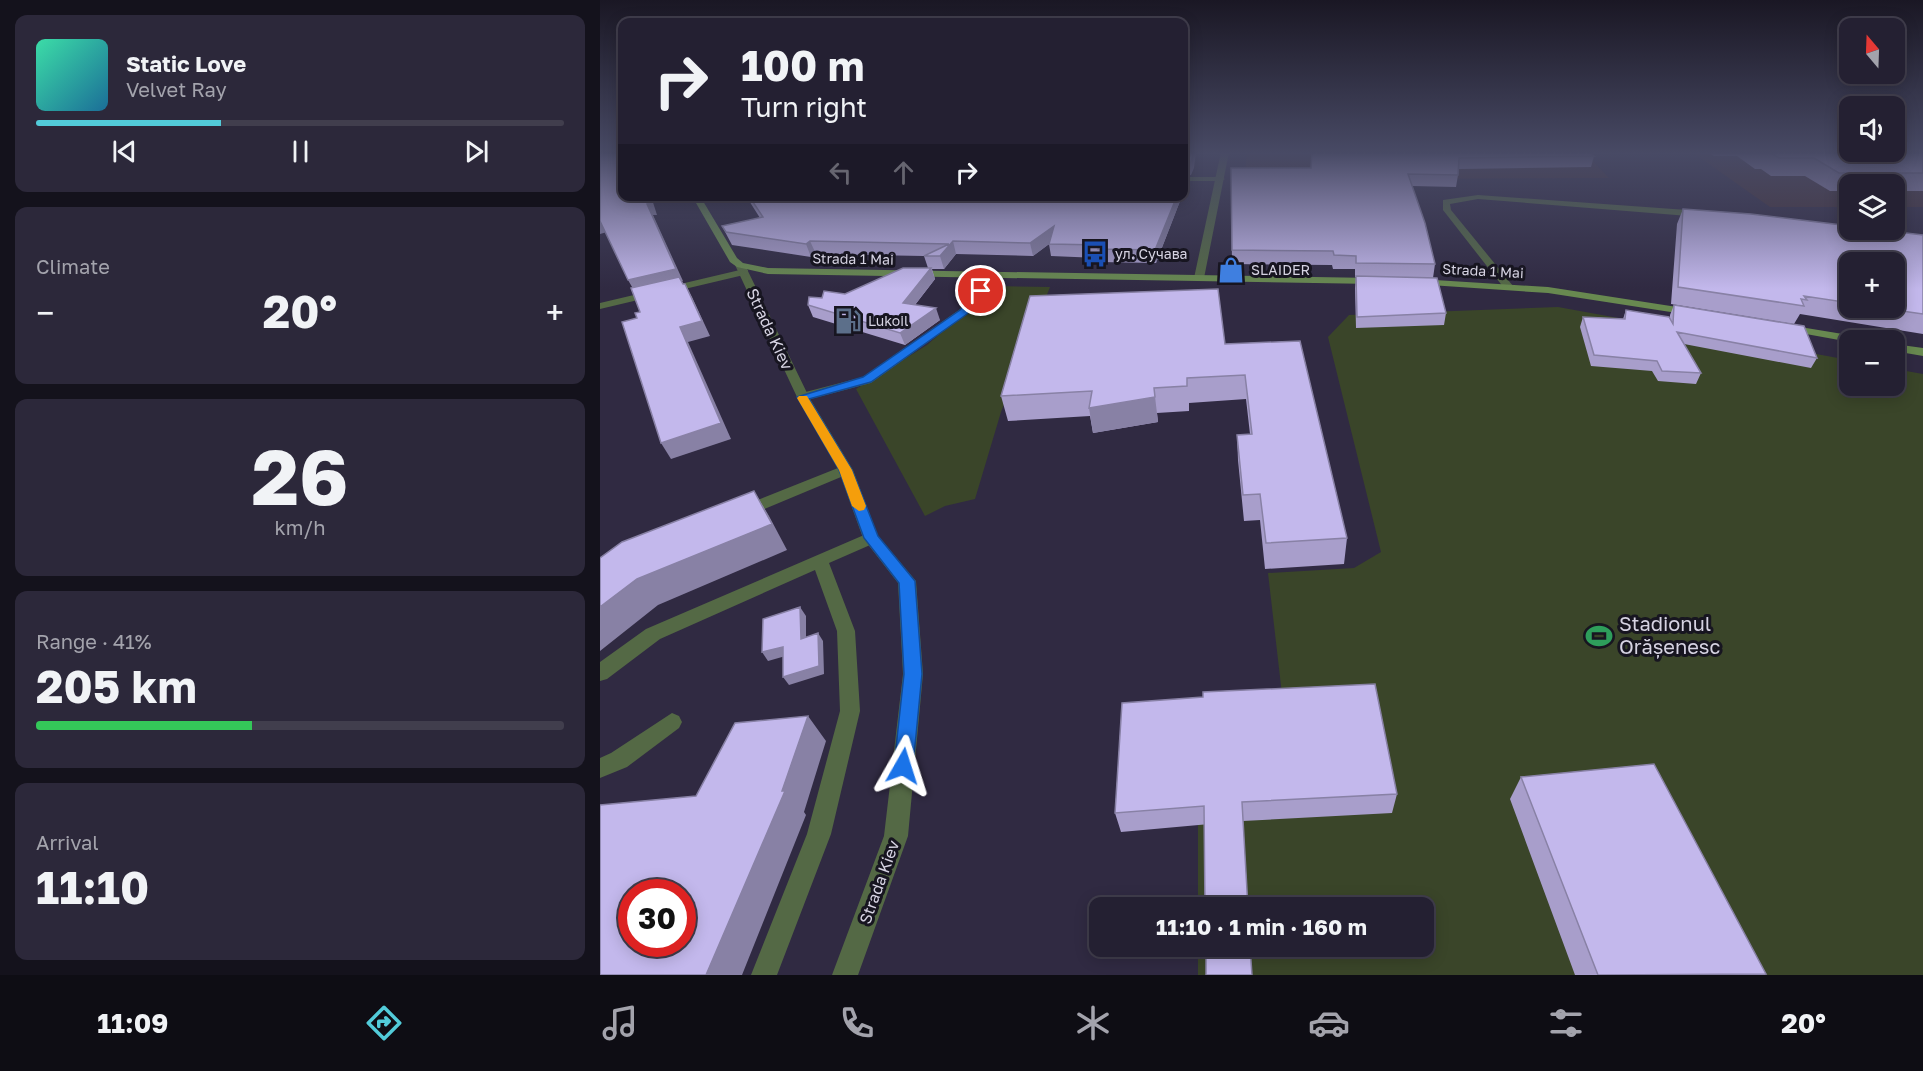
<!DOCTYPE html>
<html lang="en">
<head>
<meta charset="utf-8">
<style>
	body { margin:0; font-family:"Golos Text",sans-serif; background:#2c283a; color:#f1f3f6; height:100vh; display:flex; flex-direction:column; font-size:22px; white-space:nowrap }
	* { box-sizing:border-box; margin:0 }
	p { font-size:20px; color:#a3a3ac }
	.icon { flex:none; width:33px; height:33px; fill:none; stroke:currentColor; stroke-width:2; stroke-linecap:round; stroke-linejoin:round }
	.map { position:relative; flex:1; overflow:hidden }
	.panel { display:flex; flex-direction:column; gap:15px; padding:15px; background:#14121c; width:600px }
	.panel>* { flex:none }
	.top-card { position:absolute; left:18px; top:18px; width:570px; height:183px; border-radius:12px; box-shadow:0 3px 15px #0003,0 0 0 2px #413e4d; background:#242032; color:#f1f3f6; overflow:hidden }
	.needle { width:39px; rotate:341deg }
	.tools { position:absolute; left:1239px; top:18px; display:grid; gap:12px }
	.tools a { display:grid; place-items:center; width:66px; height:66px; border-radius:12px; background:#242032; box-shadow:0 3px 15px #0003,0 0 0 2px #413e4d; font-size:30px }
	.speed { position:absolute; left:18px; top:879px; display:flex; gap:12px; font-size:30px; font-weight:700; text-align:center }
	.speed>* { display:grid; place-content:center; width:78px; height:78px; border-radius:50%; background:#242032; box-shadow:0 3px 15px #0003,0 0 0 2px #413e4d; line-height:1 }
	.speed .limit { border:9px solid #d22; background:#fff; color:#111 }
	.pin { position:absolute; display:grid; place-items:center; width:51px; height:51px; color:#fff; margin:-26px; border:3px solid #fff; border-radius:50%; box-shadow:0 2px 6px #0007 }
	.me { position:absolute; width:66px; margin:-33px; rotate:6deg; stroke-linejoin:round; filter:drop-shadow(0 0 4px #0008) }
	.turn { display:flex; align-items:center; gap:21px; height:126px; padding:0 24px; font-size:27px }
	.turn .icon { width:78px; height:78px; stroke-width:2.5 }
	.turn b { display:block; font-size:42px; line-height:51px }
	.lanes { display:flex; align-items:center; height:57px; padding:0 24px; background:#0003; justify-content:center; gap:30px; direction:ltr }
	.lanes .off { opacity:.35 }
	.big { font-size:45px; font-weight:700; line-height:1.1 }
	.panel .card { flex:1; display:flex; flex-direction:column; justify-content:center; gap:9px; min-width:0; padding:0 21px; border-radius:12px; background:#2c283a }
	.panel .dial { align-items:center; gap:0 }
	.dial b { font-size:78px; line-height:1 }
	.song { display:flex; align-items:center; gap:18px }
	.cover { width:72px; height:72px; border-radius:9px; background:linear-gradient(135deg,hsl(160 70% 55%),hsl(200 70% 35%)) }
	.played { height:6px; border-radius:3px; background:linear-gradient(90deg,#52cbd9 35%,#413e4d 35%) }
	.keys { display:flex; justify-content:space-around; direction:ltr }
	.heat { display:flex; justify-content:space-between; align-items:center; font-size:33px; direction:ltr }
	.charge { height:9px; border-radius:4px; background:linear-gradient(90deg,#34c759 41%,#413e4d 0) }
	.trip { position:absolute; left:489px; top:897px; width:345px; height:60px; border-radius:12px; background:#242032; box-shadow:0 3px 15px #0003,0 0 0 2px #413e4d; font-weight:700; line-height:60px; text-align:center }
	.tabs { display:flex; height:96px; justify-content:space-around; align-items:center; background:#0e0d14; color:#a3a3ac }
	.tabs .icon { width:42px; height:42px }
	.tabs .active { color:#52cbd9 }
	.tabs b { font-size:27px; color:#f1f3f6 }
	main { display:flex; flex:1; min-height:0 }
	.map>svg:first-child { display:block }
	.education { fill:#433036 }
	.green { fill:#3a4529 }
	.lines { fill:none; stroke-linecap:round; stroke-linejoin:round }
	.lane { fill:#546945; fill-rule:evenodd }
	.street { fill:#546945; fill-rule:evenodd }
	.secondary { fill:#688950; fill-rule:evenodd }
	.wall { fill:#a89ecb; fill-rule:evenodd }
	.shaded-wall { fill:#8881a5 }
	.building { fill:#c3b8ec; stroke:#8881a5; stroke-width:1.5; fill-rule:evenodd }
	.route { fill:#1a73e8; stroke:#114b97; stroke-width:1.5 }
	.slow { fill:#f59e0b }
	.labels { text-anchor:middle; stroke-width:6; stroke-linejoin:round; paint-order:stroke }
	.far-poi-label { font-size:14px; fill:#d6d3e2; stroke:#171520; text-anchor:start }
	.far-street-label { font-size:14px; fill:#d6d3e2; stroke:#171520 }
	.street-label { font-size:16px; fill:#d6d3e2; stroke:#171520 }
	.near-poi-label { font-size:20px; fill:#d6d3e2; stroke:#171520; text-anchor:start }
</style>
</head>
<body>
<main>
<section class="panel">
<div class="card">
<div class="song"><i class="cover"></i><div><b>Static Love</b><p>Velvet Ray</p></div></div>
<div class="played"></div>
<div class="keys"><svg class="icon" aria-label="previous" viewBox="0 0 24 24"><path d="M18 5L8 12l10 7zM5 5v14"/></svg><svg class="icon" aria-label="pause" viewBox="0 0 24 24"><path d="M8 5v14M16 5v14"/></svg><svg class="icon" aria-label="next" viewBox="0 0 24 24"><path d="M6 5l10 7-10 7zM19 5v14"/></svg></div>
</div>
<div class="card"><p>Climate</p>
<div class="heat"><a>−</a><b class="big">20°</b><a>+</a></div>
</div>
<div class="card dial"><b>26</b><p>km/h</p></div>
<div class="card"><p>Range · 41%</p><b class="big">205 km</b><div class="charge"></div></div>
<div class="card"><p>Arrival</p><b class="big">11:10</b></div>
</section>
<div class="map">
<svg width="1323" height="975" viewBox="0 0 1323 975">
	<rect width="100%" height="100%" fill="#302a42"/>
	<path class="education" d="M647 152H984L1009 178 752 179 645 173Z
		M1092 152H1323V207H1295L1294 184H1250L1249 207H1170Z"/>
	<path class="green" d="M395 286 450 287 401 412 375 499 345 506 325 516 256 389 327 345Z
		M958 307 1249 360 1250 386H1294L1295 369 1323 374V975H598V947L824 946V908L598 907V818L683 703 668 573 754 568 781 552 728 337 749 315Z"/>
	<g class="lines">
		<path class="lane" d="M584 177H621L625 179 621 181H584Z
			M878 195 1101 211 1105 214 1101 217 878 199 850 204 851 210 913 286 908 289 904 288 843 210V200Z
			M144 269 148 270V274L0 309V303Z
			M391 274 400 276 367 314 271 383 203 401 197 397 198 394 263 377 359 310Z
			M271 532 277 534 279 538 277 542 229 563 255 631 260 711 231 834 177 975H151L207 834 240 711 237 631 215 570 60 639 7 679 0 681V662L46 629Z
			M72 713 79 716 82 722 79 728 27 767 0 778V758L11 753Z"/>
		<path class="street" d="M621 152H629L604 278 599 281 594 278Z
			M140 262 145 265 209 397 253 470 278 536 316 581 323 674 308 836 258 975H232L284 836 303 674 298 583 263 538 241 477 150 515 145 516 137 511 140 507 238 468 197 397 135 265Z"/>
		<path class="secondary" d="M92 196H100L137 258 143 263 168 268 774 278 779 281 774 284 168 274 137 267 130 262Z
			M819 279 948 287 1090 309 1095 312 1090 315 948 293 815 284 814 282Z
			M1188 325 1261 337 1267 340 1250 342 1184 330 1182 328Z
			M1294 344 1323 348V356L1294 351Z"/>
	</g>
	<path class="wall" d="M712 152 994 156 991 167 859 169 856 187 812 186 835 264 833 278 846 313 844 325 756 328 755 288 756 277H755V269H733L732 265 632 264 631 168H711Z
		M1108 152H1323V191H1294V184H1250V191H1230L1205 176H1171L1161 169H1155L1137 156H1114Z
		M146 196H215L218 200 582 196 556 263 500 262 499 258 451 256 449 244 433 256 356 254 344 269H332L335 279 315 305 340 320 305 345 213 317 208 305 222 298 245 294 328 268 324 256 216 254 211 257 132 245 122 226 160 218Z
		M1083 209 1323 235V334L1200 314 1194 324 1071 304 1077 224ZM1250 262 1294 308H1250Z
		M1074 305 1217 358 1211 368 1084 344 1101 373 1096 384 1058 381 1052 371 991 366 980 327 983 317 1023 319 1026 310 1070 319V315Z
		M700 341 747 538 744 564 665 569 660 520 644 521 638 460 637 435 650 434 646 399 589 403V411L557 413 558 422 493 433 490 416 408 421 401 396 625 344Z
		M522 703 797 794 792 813 643 821 521 832 515 813Z
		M921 777 1166 974 1165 975H975L910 799Z"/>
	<path class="shaded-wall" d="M594 152H596L594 168 591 175 587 176V183L584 193V165Z
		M49 196H51L57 215H53L83 281H82L87 291 35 292 28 280Z
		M577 196H582L556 263 555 250Z
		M0 221 7 232 0 234Z
		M454 226 456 239 433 256 430 243Z
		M210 241 216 254 211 257 206 244Z
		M353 241 356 254 344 269 340 256Z
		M331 268 335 279 307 315 303 303Z
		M85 284 92 297 110 336 88 342 131 439 71 459 61 443 80 327Z
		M336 308 340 320 305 345 300 333Z
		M554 388 558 422 493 433 489 408Z
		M154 491 169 516 187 550 58 605 0 651V607Z
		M200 607 206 616V647L201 639Z
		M218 633 223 641 224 674 189 685 183 677Z
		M183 647 189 655 168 661 162 652Z
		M208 716 226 741 204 812 206 815 142 975H106L182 791Z"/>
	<path class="building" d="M0 152H22V196H49L51 203 47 204 76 269 28 280 0 221Z
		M584 152H594L590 164 584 165Z
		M712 152H989L994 156 859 158 858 175 808 174 825 223 835 264 756 263V256L734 255 733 251 632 250 631 168H711Z
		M1169 152H1323V173H1239L1214 158H1179Z
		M584 172H587L584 180Z
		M149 196H215L218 200 258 196H577L555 250 498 249 500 245 449 244 454 226 430 243 353 241 340 256H324L349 244 210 241 206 244 126 232 122 226 163 217Z
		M1083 209 1151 214 1250 226V230H1281L1323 235V314L1281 308H1294V262H1250V303L1204 296 1207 300 1201 299 1204 306 1078 287Z
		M303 268H331L303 303 336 308 300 333 208 305 209 297 222 298 224 291 245 294Z
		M756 276 837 278 846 313 757 317Z
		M79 277 83 284H85L102 321 80 327 121 423 61 443 22 322 37 318 35 313 40 312 31 288Z
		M618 289 625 344 700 341 747 538 666 543 660 494 643 495 637 435 652 434 645 375 587 378V386L554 388 555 397 489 408 492 391 401 396 430 296Z
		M1074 305 1204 326 1217 358 1077 332 1101 373 1062 371 1057 361 994 355 983 317 1025 319 1026 310 1069 317 1073 324Z
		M154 491 172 524 37 579 0 607V558L22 542Z
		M200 607 201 639 218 633 219 666 183 677V647L162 652 163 619Z
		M775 684 797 794 642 802 648 908H605L604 806 515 813 522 703 603 697V692Z
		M208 716 182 791H185L106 975H0V805L96 796 135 723ZM32 892H82V944H32Z
		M1054 764 1166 974 998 975 921 777Z
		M606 946H650L652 975H606Z"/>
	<linearGradient id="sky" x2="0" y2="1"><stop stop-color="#1a1724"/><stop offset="0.53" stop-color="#484a65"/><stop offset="1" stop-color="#484a65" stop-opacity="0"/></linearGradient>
	<rect width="1323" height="289" fill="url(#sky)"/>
	<path class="route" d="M378 289 386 291 367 314 271 382 209 399 252 470 278 536 315 581 322 674 313 766 310 773 303 776 296 773 294 766 304 674 299 583 264 538 239 470 197 397 263 377 360 310Z"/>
	<path class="slow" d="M199 396H207L252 470 266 506 264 510 259 511 252 506 239 470 197 398Z"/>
	<defs>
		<g id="bus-bare" transform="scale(2.07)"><path d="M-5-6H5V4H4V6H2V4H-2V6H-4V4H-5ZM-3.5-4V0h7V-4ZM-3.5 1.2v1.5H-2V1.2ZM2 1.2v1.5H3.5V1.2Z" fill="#1a4fb4" stroke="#171520" stroke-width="2.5" paint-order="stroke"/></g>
		<g id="shop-bare" transform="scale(2.07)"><path d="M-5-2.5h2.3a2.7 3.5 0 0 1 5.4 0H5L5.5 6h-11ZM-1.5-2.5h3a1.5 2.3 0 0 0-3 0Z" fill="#3f7fe0" stroke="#171520" stroke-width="2.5" paint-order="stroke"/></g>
		<g id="fuel-bare" transform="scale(2.07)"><path d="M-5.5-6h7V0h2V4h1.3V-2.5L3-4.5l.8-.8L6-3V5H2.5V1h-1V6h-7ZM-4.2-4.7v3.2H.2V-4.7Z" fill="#5c6f8a" stroke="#171520" stroke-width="2.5" paint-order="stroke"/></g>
		<g id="stadium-bare" transform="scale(2.07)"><path d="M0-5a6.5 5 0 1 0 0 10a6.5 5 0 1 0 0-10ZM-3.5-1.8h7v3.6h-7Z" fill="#2e9e5b" stroke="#171520" stroke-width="2.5" paint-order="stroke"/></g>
	</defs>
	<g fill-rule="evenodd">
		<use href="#bus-bare" x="495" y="254"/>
		<use href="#shop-bare" x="631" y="270"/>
		<use href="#fuel-bare" x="248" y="321"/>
		<use href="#stadium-bare" x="999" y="636"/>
	</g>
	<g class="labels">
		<g class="far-poi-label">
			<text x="515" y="259">ул. Сучава</text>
			<text x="651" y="275">SLAIDER</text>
			<text x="268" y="326">Lukoil</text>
		</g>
		<g class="far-street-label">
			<text transform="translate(253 259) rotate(1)" y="5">Strada 1 Mai</text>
			<text transform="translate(883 271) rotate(3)" y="5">Strada 1 Mai</text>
		</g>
		<g class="street-label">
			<text transform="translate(170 329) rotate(65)" y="6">Strada Kiev</text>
			<text transform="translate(279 882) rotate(-70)" y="6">Strada Kiev</text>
		</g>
		<g class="near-poi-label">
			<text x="1019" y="631">Stadionul<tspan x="1019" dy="23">Orășenesc</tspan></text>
		</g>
	</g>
</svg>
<div class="tools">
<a><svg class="needle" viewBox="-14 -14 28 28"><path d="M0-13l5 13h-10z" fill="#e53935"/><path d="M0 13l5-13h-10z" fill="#a3a3ac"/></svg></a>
<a><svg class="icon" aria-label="sound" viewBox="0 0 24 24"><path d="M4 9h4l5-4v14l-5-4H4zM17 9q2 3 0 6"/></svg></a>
<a><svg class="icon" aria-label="layers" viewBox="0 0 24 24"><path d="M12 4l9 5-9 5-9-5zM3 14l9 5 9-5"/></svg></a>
<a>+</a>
<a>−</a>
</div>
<div class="speed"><div class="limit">30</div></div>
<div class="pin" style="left:381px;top:291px;background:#d93025"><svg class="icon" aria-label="arrive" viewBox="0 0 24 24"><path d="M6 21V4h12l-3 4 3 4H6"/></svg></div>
<svg class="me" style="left:303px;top:766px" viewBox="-20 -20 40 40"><path d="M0-17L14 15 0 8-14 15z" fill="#1a73e8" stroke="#fff" stroke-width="4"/></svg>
<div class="trip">11:10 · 1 min · 160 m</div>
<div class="top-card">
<div class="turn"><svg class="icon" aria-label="right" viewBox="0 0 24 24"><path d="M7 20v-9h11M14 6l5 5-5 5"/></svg><div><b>100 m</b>Turn right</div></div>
<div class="lanes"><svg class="icon off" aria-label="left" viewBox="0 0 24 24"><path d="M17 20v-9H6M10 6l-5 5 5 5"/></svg><svg class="icon off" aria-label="ahead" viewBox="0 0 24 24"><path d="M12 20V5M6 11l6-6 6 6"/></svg><svg class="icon" aria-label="right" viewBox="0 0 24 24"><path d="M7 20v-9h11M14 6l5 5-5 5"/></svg></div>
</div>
</div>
</main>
<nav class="tabs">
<b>11:09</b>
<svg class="icon active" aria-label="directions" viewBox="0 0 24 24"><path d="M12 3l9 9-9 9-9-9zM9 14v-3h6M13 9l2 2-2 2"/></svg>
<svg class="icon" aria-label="music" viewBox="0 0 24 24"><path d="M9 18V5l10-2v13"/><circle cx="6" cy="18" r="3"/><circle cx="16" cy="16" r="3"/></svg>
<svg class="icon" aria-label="phone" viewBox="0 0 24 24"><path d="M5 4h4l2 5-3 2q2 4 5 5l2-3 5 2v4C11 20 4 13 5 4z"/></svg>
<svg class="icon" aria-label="climate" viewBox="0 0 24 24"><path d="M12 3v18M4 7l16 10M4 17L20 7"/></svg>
<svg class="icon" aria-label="car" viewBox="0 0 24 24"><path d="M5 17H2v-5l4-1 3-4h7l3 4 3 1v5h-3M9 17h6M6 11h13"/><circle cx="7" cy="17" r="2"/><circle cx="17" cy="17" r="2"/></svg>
<svg class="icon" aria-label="filters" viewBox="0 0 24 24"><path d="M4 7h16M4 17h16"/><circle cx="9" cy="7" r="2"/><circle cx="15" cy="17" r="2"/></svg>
<b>20°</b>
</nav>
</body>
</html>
